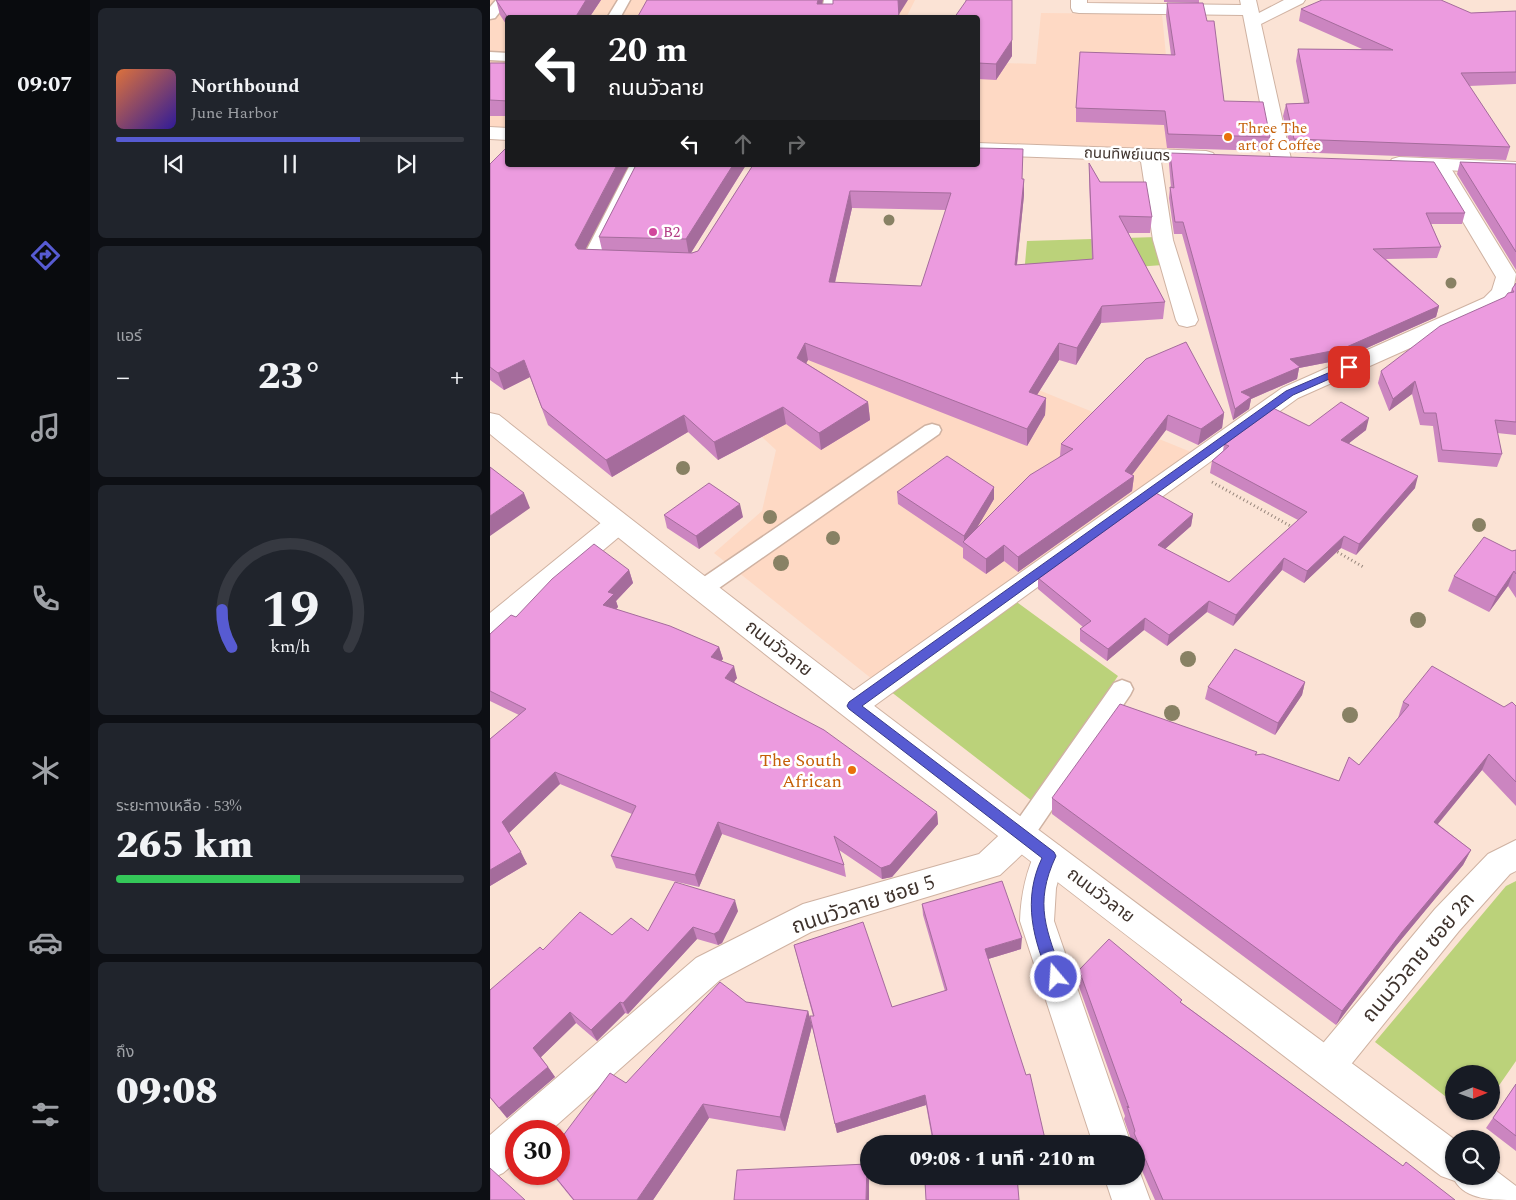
<!DOCTYPE html>
<html lang="th">
<head>
<meta charset="utf-8">
<style>
	body { margin:0; font-family:Spectral,"Noto Sans Thai",serif; background:#20242c; color:#f1f3f6; height:100vh; display:flex; flex-direction:column; font-size:19px; white-space:nowrap }
	* { box-sizing:border-box; margin:0 }
	p { font-size:16px; color:#9ea1a6 }
	.icon { flex:none; width:28px; height:28px; fill:none; stroke:currentColor; stroke-width:2; stroke-linecap:round; stroke-linejoin:round }
	.map { position:relative; flex:1; overflow:hidden }
	.panel { display:flex; flex-direction:column; gap:8px; padding:8px; background:#0d0f14; width:400px }
	.panel>* { flex:none }
	.top-card { position:absolute; left:15px; top:15px; width:475px; height:152px; border-radius:5px; box-shadow:0 1px 4px #0004; background:#202124; color:#fff; overflow:hidden }
	.needle { width:32px; rotate:89deg }
	.buttons { position:absolute; left:955px; top:1065px; display:grid; gap:10px }
	.buttons a { display:grid; place-items:center; width:55px; height:55px; border-radius:50%; background:#171b24; box-shadow:0 1px 4px #0004; font-size:25px }
	.speed { position:absolute; left:15px; top:1120px; display:flex; gap:10px; font-size:25px; font-weight:700; text-align:center }
	.speed>* { display:grid; place-content:center; width:65px; height:65px; border-radius:50%; background:#171b24; box-shadow:0 1px 4px #0004; line-height:1 }
	.speed .limit { border:8px solid #d22; background:#fff; color:#111 }
	.pin { position:absolute; display:grid; place-items:center; width:42px; height:42px; color:#fff; margin:-21px; border-radius:10px; box-shadow:0 2px 8px #0006 }
	.me { position:absolute; width:55px; margin:-28px; rotate:342deg; stroke-linejoin:round; filter:drop-shadow(0 0 4px #0008) }
	.turn { display:flex; align-items:center; gap:18px; height:105px; padding:0 20px; font-size:22px }
	.turn .icon { width:65px; height:65px; stroke-width:2.5 }
	.turn b { display:block; font-size:35px; line-height:42px }
	.lanes { display:flex; align-items:center; height:48px; padding:0 20px; background:#0003; justify-content:center; gap:25px; direction:ltr }
	.lanes .off { opacity:.35 }
	.big { font-size:38px; font-weight:800; line-height:1.1 }
	.panel .card { flex:1; display:flex; flex-direction:column; justify-content:center; gap:8px; min-width:0; padding:0 18px; border-radius:8px; background:#20242c }
	.panel .dial { align-items:center; gap:0 }
	.dial svg { height:130px; overflow:visible; fill:none; stroke:#363941; stroke-width:7; stroke-linecap:round; text-anchor:middle }
	.dial text { fill:#f1f3f6; stroke:none }
	.song { display:flex; align-items:center; gap:15px }
	.cover { width:60px; height:60px; border-radius:8px; background:linear-gradient(135deg,hsl(20 70% 55%),hsl(250 70% 35%)) }
	.played { height:5px; border-radius:2px; background:linear-gradient(90deg,#575bd2 70%,#363941 70%) }
	.keys { display:flex; justify-content:space-around; direction:ltr }
	.heat { display:flex; justify-content:space-between; align-items:center; font-size:28px; direction:ltr }
	.charge { height:8px; border-radius:4px; background:linear-gradient(90deg,#34c759 53%,#363941 0) }
	.trip { position:absolute; left:370px; top:1135px; width:285px; height:50px; border-radius:25px; background:#171b24; box-shadow:0 1px 4px #0004; font-weight:800; line-height:50px; text-align:center }
	main { display:flex; flex:1; min-height:0 }
	.tabs { display:flex; flex-direction:column; width:90px; justify-content:space-around; align-items:center; background:#090b0e; color:#9ea1a6 }
	.tabs .icon { width:35px; height:35px }
	.tabs .active { color:#575bd2 }
	.tabs b { font-size:22px; color:#f1f3f6 }
	.map>svg:first-child { display:block }
	.built { fill:#fed9c4 }
	.green { fill:#bbd27a }
	.lines { fill:none; stroke-linecap:round; stroke-linejoin:round }
	.service-casing { stroke:#cfb2a2; stroke-width:3 }
	.minor-casing { stroke:#cfb2a2; stroke-width:2 }
	.tertiary-casing { stroke:#cfb2a2; stroke-width:2 }
	.secondary-casing { stroke:#cfb2a2; stroke-width:2 }
	.path { stroke:#96857b; stroke-width:3; stroke-dasharray:1 3; stroke-linecap:butt }
	.service { fill:#fff; fill-rule:evenodd }
	.minor { fill:#fff; fill-rule:evenodd }
	.tertiary { fill:#fff; fill-rule:evenodd }
	.secondary { fill:#fff; fill-rule:evenodd }
	.tree { fill:#888164 }
	.wall { fill:#cb85c0; fill-rule:evenodd }
	.shaded-wall { fill:#a56c9c }
	.building { fill:#ec9bdf; stroke:#a56c9c; fill-rule:evenodd }
	.route { fill:#575bd2; stroke:#393b88 }
	.food-dot { fill:#e8710a; stroke:#fff; stroke-width:2 }
	.hotel-dot { fill:#d1479c; stroke:#fff; stroke-width:2 }
	.labels { text-anchor:middle; stroke-width:5; stroke-linejoin:round; paint-order:stroke }
	.far-food-label { font-size:15px; fill:#c56008; stroke:#fff; text-anchor:start }
	.far-street-label { font-size:15px; fill:#3f332d; stroke:#fff }
	.far-hotel-label { font-size:15px; fill:#b23c85; stroke:#fff; text-anchor:start }
	.street-label { font-size:18px; fill:#3f332d; stroke:#fff }
	.food-label { font-size:18px; fill:#c56008; stroke:#fff; text-anchor:end }
	.near-street-label { font-size:21px; fill:#3f332d; stroke:#fff }
</style>
</head>
<body>
<main>
<nav class="tabs">
<b>09:07</b>
<svg class="icon active" aria-label="directions" viewBox="0 0 24 24"><path d="M12 3l9 9-9 9-9-9zM9 14v-3h6M13 9l2 2-2 2"/></svg>
<svg class="icon" aria-label="music" viewBox="0 0 24 24"><path d="M9 18V5l10-2v13"/><circle cx="6" cy="18" r="3"/><circle cx="16" cy="16" r="3"/></svg>
<svg class="icon" aria-label="phone" viewBox="0 0 24 24"><path d="M5 4h4l2 5-3 2q2 4 5 5l2-3 5 2v4C11 20 4 13 5 4z"/></svg>
<svg class="icon" aria-label="climate" viewBox="0 0 24 24"><path d="M12 3v18M4 7l16 10M4 17L20 7"/></svg>
<svg class="icon" aria-label="car" viewBox="0 0 24 24"><path d="M5 17H2v-5l4-1 3-4h7l3 4 3 1v5h-3M9 17h6M6 11h13"/><circle cx="7" cy="17" r="2"/><circle cx="17" cy="17" r="2"/></svg>
<svg class="icon" aria-label="filters" viewBox="0 0 24 24"><path d="M4 7h16M4 17h16"/><circle cx="9" cy="7" r="2"/><circle cx="15" cy="17" r="2"/></svg>
</nav>
<section class="panel">
<div class="card">
<div class="song"><i class="cover"></i><div><b>Northbound</b><p>June Harbor</p></div></div>
<div class="played"></div>
<div class="keys"><svg class="icon" aria-label="previous" viewBox="0 0 24 24"><path d="M18 5L8 12l10 7zM5 5v14"/></svg><svg class="icon" aria-label="pause" viewBox="0 0 24 24"><path d="M8 5v14M16 5v14"/></svg><svg class="icon" aria-label="next" viewBox="0 0 24 24"><path d="M6 5l10 7-10 7zM19 5v14"/></svg></div>
</div>
<div class="card"><p>แอร์</p>
<div class="heat"><a>−</a><b class="big">23°</b><a>+</a></div>
</div>
<div class="card dial"><svg viewBox="0 0 100 80">
<path d="M14 69A42 42 0 1 1 86 69"/>
<path d="M14 69A42 42 0 0 1 8 46" stroke="#575bd2"/>
<text x="50" y="56" font-size="32" font-weight="700">19</text>
<text x="50" y="72" font-size="11">km/h</text>
</svg></div>
<div class="card"><p>ระยะทางเหลือ · 53%</p><b class="big">265 km</b><div class="charge"></div></div>
<div class="card"><p>ถึง</p><b class="big">09:08</b></div>
</section>
<div class="map">
<svg width="1026" height="1200" viewBox="0 0 1026 1200">
	<rect width="100%" height="100%" fill="#fbe3d5"/>
	<path class="built" d="M0 0H425L416 18H18L17 128 0 127Z
		M551 13 672 14 685 149 488 144V62L546 64Z
		M291 359 474 368 512 375 701 452 382 679 224 553 272 511 286 450 258 424Z"/>
	<path class="green" d="M667 237 673 265 534 275 537 241Z
		M524 600 628 676 542 801 400 691Z
		M1026 881V1061L1001 1097V1074H964V1103L885 1042 1016 886Z"/>
	<g class="lines">
		<g class="service-casing">
			<path id="service" d="M6 0H19L5 18 0 19V7Z
				M128 0H140L130 18H117Z
				M334 0H346L343 18H330Z
				M0 52 18 53V61L0 60Z
				M140 165H156L110 256 121 258 123 261 121 264H93L91 261Z
				M442 424 449 426 451 430 449 434 219 595 212 597 205 595 201 589 205 583 435 426Z
				M632 680 640 683 643 689 640 695 540 842 531 846 522 842 519 835 522 828 624 683Z"/>
		</g>
		<g class="minor-casing">
			<path id="minor" d="M581 0H597V3L751 5 750 0H766L769 13 794 0H815L813 3 771 24 801 159 798 163 791 165 784 163 781 159 753 15 589 13 583 12 581 8Z
				M660 149 667 151 670 155 683 240 708 320 705 325 697 327 689 325 686 320 663 240 650 155 653 151Z
				M949 159 956 161 959 165 1026 274 1023 291 1010 308 808 398 373 714 363 718 353 714 348 706 353 698 792 388 994 298 1002 290 1006 277 939 165 942 161Z
				M127 515 136 517 140 524 136 531 10 637 0 640V613L118 517Z
				M531 821 542 825 547 835 542 845 510 875 321 932 230 980 60 1131H26V1162L13 1173 0 1179V1135L206 958 313 904 489 854 520 825Z
				M1026 840V871L1020 874 969 931 850 1078 837 1084 824 1078 819 1066 824 1054 945 909 998 854Z
				M559 842 570 846 575 856 566 888 564 921 641 1144H603L530 921C531 894 536 871 548 846Z
				M646 1162 660 1200H622L614 1176H646Z"/>
		</g>
		<g class="tertiary-casing">
			<path id="tertiary" d="M0 413 9 415C322 664 643 901 964 1139V1176H1001V1167L1026 1186V1200C1003 1200 976 1200 965 1181L951 1176C632 932 312 688 0 434Z"/>
		</g>
		<g class="secondary-casing">
			<path id="secondary" d="M0 127 18 128V140L0 139Z
				M488 143 716 151 723 153 726 157 723 161 716 163 488 155Z
				M909 157 1026 162V174L902 167 899 163 902 159Z"/>
		</g>
		<path class="path" d="M722 482 804 528
			M844 550 875 568"/>
		<use href="#service" class="service"/>
		<use href="#minor" class="minor"/>
		<use href="#tertiary" class="tertiary"/>
		<use href="#secondary" class="secondary"/>
	</g>
	<g class="tree">
		<circle cx="399" cy="220" r="5.5"/>
		<circle cx="961" cy="283" r="5.5"/>
		<circle cx="193" cy="468" r="7"/>
		<circle cx="280" cy="517" r="7"/>
		<circle cx="989" cy="525" r="7"/>
		<circle cx="343" cy="538" r="7"/>
		<circle cx="291" cy="563" r="8"/>
		<circle cx="928" cy="620" r="8"/>
		<circle cx="698" cy="659" r="8"/>
		<circle cx="682" cy="713" r="8"/>
		<circle cx="860" cy="715" r="8"/>
	</g>
	<path class="wall" d="M6 0H111L99 18H18V27L10 15Z
		M674 0H709V3L674 2Z
		M677 3 734 101 780 137 778 151 677 148 674 125 586 122V108L681 55 676 16Z
		M811 9 981 13 1026 11V84L979 86 1020 147 1016 160 801 152 793 116 796 104 814 103 806 61 808 49H872L809 21Z
		M488 18 522 56 506 80 488 79Z
		M0 63H18V116H0Z
		M680 153 975 213 972 224H941L951 247 947 258 896 259 949 306 946 317 850 360 809 368 807 379 761 399 759 409 743 420 692 234H684L679 198 680 187 681 188 679 164Z
		M970 162 1026 164V270L967 174Z
		M599 163 610 182 662 217 660 233H638L675 302 673 319 611 323 586 365 569 360 547 395 556 398 555 415 537 446 318 360 316 363 378 402 380 420 331 450 296 424 228 460 198 432 122 477 58 425 40 377 14 390 0 380V164L96 249 112 250 109 237 146 165H256L201 253 208 251 263 165 534 179V195L527 265 602 259 599 179ZM362 208 456 210 431 286 345 283Z
		M1026 283V435L1007 433 1012 454 1007 467 948 462 943 426 930 425 922 394 899 411 888 383 891 371 1015 297 1020 293 1022 289Z
		M656 359 734 413 732 428 708 445 676 430 642 475 644 476 642 491 528 572 514 561 496 574 473 558V548L408 504 407 492 504 487V499L486 529 570 456 571 444Z
		M819 426 876 430 859 443 925 488 866 555 851 548 814 583 792 570 743 626 717 612 677 646 654 630 617 661 590 641V629L593 627 548 589V578L703 514 701 526 675 549 739 582 808 520 720 473 722 461 733 451 734 444Z
		M174 515 253 517 209 549 177 528Z
		M1026 550V598L1018 586 999 612 958 591 964 576 1022 551Z
		M139 570 143 583 126 601 128 607 126 609 229 647 233 659 231 661 247 678 244 682 447 812 448 824 402 877 392 879 349 850 354 865 356 877 232 834 209 887 126 868 121 856 142 814 70 784 19 833 37 864 0 886V739L29 715 0 701V634L26 617Z
		M815 682 812 695 785 735 715 699 718 687Z
		M913 702 1014 707 1026 706V806L992 770 948 824 981 850 973 865 905 947 846 1025 562 814V798L767 752 766 755 849 781 869 765 908 718Z
		M432 904 531 949 498 959 555 1144H443L436 1105 347 1133 322 1026 295 1131 219 1118 163 1200H83L66 1179 62 1174H69L136 1083 256 1002 318 1011 322 1025 323 1016 304 945 402 1007 455 991 433 915Z
		M248 911 232 943 228 945 207 939 138 1014 135 1013 107 1041 86 1023 51 1057 65 1077 17 1118 0 1098V990L53 950 122 935 158 931Z
		M589 970 692 1003 913 1166 965 1200H665L646 1157V1144H642V1142L634 1119 635 1116 588 984Z
		M1026 1084V1151L996 1128Z"/>
	<path class="shaded-wall" d="M96 0H111L99 18H85Z
		M328 0H333L329 18 327 4Z
		M408 0H418L408 16 407 1Z
		M522 40V56L506 80V64Z
		M127 165H139L89 262 85 245Z
		M243 165H256L199 256 196 239Z
		M534 179V195L525 282V265Z
		M360 191 362 208 341 299 339 282Z
		M612 306 611 323 586 365 587 348Z
		M949 306 946 317 850 360 809 368 807 379 761 399 759 409 743 420 745 409 751 392 800 359Z
		M315 343 318 360 310 375 307 358Z
		M569 343V360L538 409 539 392Z
		M34 360 40 377 14 390 8 373Z
		M925 381 922 394 899 411 903 399Z
		M556 398 555 415 537 446V429Z
		M378 402 380 420 331 450 329 433Z
		M293 407 296 424 228 460 224 442Z
		M734 413 732 428 708 445 711 429Z
		M194 415 198 432 122 477 116 460Z
		M678 415 676 430 638 480 644 476 642 491 528 572V557L635 471Z
		M879 418 876 430 849 451 851 440Z
		M928 476 925 488 866 555 869 544Z
		M504 487V499L477 545 474 543V536Z
		M34 493 40 508 0 536V516Z
		M250 504 253 517 209 549 206 536Z
		M703 514 701 526 666 557 668 545Z
		M854 536 851 548 814 583 817 571Z
		M514 545V561L496 574V559Z
		M794 558 792 570 743 626 746 615Z
		M139 570 143 583 126 601 128 607 118 618 113 605 118 592Z
		M1024 571 1018 586 999 612 1006 597Z
		M719 601 717 612 677 646 679 635Z
		M655 618 654 630 617 661 618 649Z
		M229 647 233 659 224 669 221 657Z
		M244 666 247 678 238 690 235 678Z
		M815 682 812 695 785 735 788 723Z
		M999 754 992 770 937 837 944 822Z
		M65 772 70 784 18 834 12 822Z
		M447 812 448 824 402 877 392 879 391 868Z
		M228 822 232 834 209 887 205 875Z
		M981 850 973 865 905 947 846 1025 852 1011 912 932Z
		M31 852 37 864 0 886V870Z
		M245 900 248 911 232 943 228 945 224 934Z
		M203 927 207 939 138 1014 133 1003Z
		M532 938 531 949 495 960V949Z
		M130 1002 135 1013 107 1041 101 1030Z
		M318 1011 322 1026 295 1131 290 1117Z
		M80 1012 86 1023 49 1059 43 1048Z
		M58 1067 65 1077 17 1118 9 1108Z
		M435 1095 436 1105 347 1133 345 1124Z
		M213 1104 219 1118 163 1200H147Z
		M555 1139V1144H532Z
		M377 1164 379 1176V1200H376Z"/>
	<path class="building" d="M6 0H96L85 18H18Z
		M157 0H328L327 4H343V0H408L409 18H147Z
		M476 0H522V40L506 64 488 63V18H464L476 1Z
		M832 0H951L981 13 1026 11V72L971 73 1020 147 804 139 796 104 819 103 808 49 903 50 811 9Z
		M677 3H713L717 21H724L734 101 773 102 780 137 678 134 675 111 586 108 590 52 685 55Z
		M0 63H18V101L0 100Z
		M18 146V165H127L85 245 88 249 202 253 208 251 263 165H488V148L533 149 532 179H534L525 265 603 259 599 163 610 182H656L662 217 629 216 675 302 612 306 587 348 569 343 539 392 556 398 537 429 315 343 307 358 378 402 329 433 293 407 224 442 194 415 116 460 52 408 34 360 8 373 0 367V164ZM360 191 461 193 431 286 339 282Z
		M680 153 944 162 975 213H936L951 247 883 249 949 306 852 349 800 359 810 367 751 392 761 397 745 409 693 222H685L680 187 684 188Z
		M970 162 1026 164V252Z
		M146 165H243L196 239 109 237Z
		M1026 283V422L1005 420 1012 454 952 450 946 413H934L925 381 903 399 891 371 950 326 1015 297 1018 293 1024 292 1022 289Z
		M696 342 734 413 711 429 678 415 635 471 644 476 528 557 514 545 496 559 473 542 540 475 583 449 571 444 656 359Z
		M851 402 879 418 851 440 928 476 869 544 854 536 817 571 794 558 746 615 719 601 679 635 655 618 618 649 590 629 601 621 548 578 666 493 703 514 668 545 739 582 817 512 722 461 739 446 734 444 783 408 819 426Z
		M457 456 504 487 474 536 407 492Z
		M0 467 34 493 0 516Z
		M219 483 250 504 206 536 174 515Z
		M994 537 1022 551 1026 550V574L1024 571 1006 597 964 576Z
		M104 544 139 570 118 592 124 594 113 605 180 626 229 647 221 657 244 666 235 678 334 730 447 812 400 865 391 868 344 836 354 865 228 822 205 875 121 856 146 806 65 772 12 822 31 852 0 870V739L36 709 0 691V634L21 615 26 617 62 579Z
		M745 649 815 682 788 723 718 687Z
		M942 666 1014 707 1022 702 1026 706V782L999 754 944 822 981 850 912 932 852 1011 562 798 630 704 767 752 765 755 773 754 849 781 859 757 869 765 919 705 913 702Z
		M512 881 532 938 495 949 536 1075 540 1074 555 1139 532 1144H444L435 1095 345 1124 320 1016H324L304 945 373 922 402 1007 457 990 432 904Z
		M185 882 245 900 229 931 224 934 203 927 133 1003 130 1002 101 1030 80 1012 43 1048 58 1067 9 1108 0 1097V990L50 947 53 950 90 912 122 935 141 918 158 931Z
		M619 939 692 1000 690 1002 913 1166 916 1162 965 1200H673L644 1133 645 1131 637 1106 639 1108 589 970Z
		M230 982 256 1002 318 1011 290 1117 213 1104 147 1200H84L63 1174H69V1141L120 1073 136 1083Z
		M1026 1084V1136L1003 1118Z
		M377 1164 376 1200H244L247 1170Z
		M0 1168 35 1200H0Z
		M450 1176H527L529 1200H436L435 1182 451 1180Z"/>
	<path class="route" d="M859 364 863 367 862 369 803 395 372 706 564 852 566 856C543 905 557 930 573 977L571 981 566 983 561 981C543 940 532 900 552 858L359 709 357 706 359 702 796 391Z"/>
	<g class="food-dot">
		<circle cx="738" cy="137" r="5"/>
		<circle cx="362" cy="770" r="5"/>
	</g>
	<circle class="hotel-dot" cx="163" cy="232" r="5"/>
	<g class="labels">
		<g class="far-food-label">
			<text x="748" y="133">Three The<tspan x="748" dy="17">art of Coffee</tspan></text>
		</g>
		<g class="far-street-label">
			<text transform="translate(637 154) rotate(2)" y="5">ถนนทิพย์เนตร</text>
		</g>
		<g class="far-hotel-label">
			<text x="173" y="237">B2</text>
		</g>
		<g class="street-label">
			<text transform="translate(289 648) rotate(38)" y="6">ถนนวัวลาย</text>
			<text transform="translate(611 895) rotate(37)" y="6">ถนนวัวลาย</text>
		</g>
		<g class="food-label">
			<text x="352" y="766">The South<tspan x="352" dy="21">African</tspan></text>
		</g>
		<g class="near-street-label">
			<text transform="translate(373 904) rotate(-18)" y="7">ถนนวัวลาย ซอย 5</text>
			<text transform="translate(928 957) rotate(-50)" y="7">ถนนวัวลาย ซอย 2ก</text>
		</g>
	</g>
</svg>
<div class="buttons">
<a><svg class="needle" viewBox="-14 -14 28 28"><path d="M0-13l5 13h-10z" fill="#e53935"/><path d="M0 13l5-13h-10z" fill="#9ea1a6"/></svg></a>
<a><svg class="icon" aria-label="search" viewBox="0 0 24 24"><circle cx="10" cy="10" r="6"/><path d="M15 15l6 6"/></svg></a>
</div>
<div class="speed"><div class="limit">30</div></div>
<div class="pin" style="left:859px;top:367px;background:#d93025"><svg class="icon" aria-label="arrive" viewBox="0 0 24 24"><path d="M6 21V4h12l-3 4 3 4H6"/></svg></div>
<svg class="me" style="left:566px;top:977px" viewBox="-20 -20 40 40"><circle r="17" fill="#575bd2" stroke="#fff" stroke-width="3"/><path d="M0-11L8 9 0 5-8 9z" fill="#fff"/></svg>
<div class="trip">09:08 · 1 นาที · 210 m</div>
<div class="top-card">
<div class="turn"><svg class="icon" aria-label="left" viewBox="0 0 24 24"><path d="M17 20v-9H6M10 6l-5 5 5 5"/></svg><div><b>20 m</b>ถนนวัวลาย</div></div>
<div class="lanes"><svg class="icon" aria-label="left" viewBox="0 0 24 24"><path d="M17 20v-9H6M10 6l-5 5 5 5"/></svg><svg class="icon off" aria-label="ahead" viewBox="0 0 24 24"><path d="M12 20V5M6 11l6-6 6 6"/></svg><svg class="icon off" aria-label="right" viewBox="0 0 24 24"><path d="M7 20v-9h11M14 6l5 5-5 5"/></svg></div>
</div>
</div>
</main>
</body>
</html>
